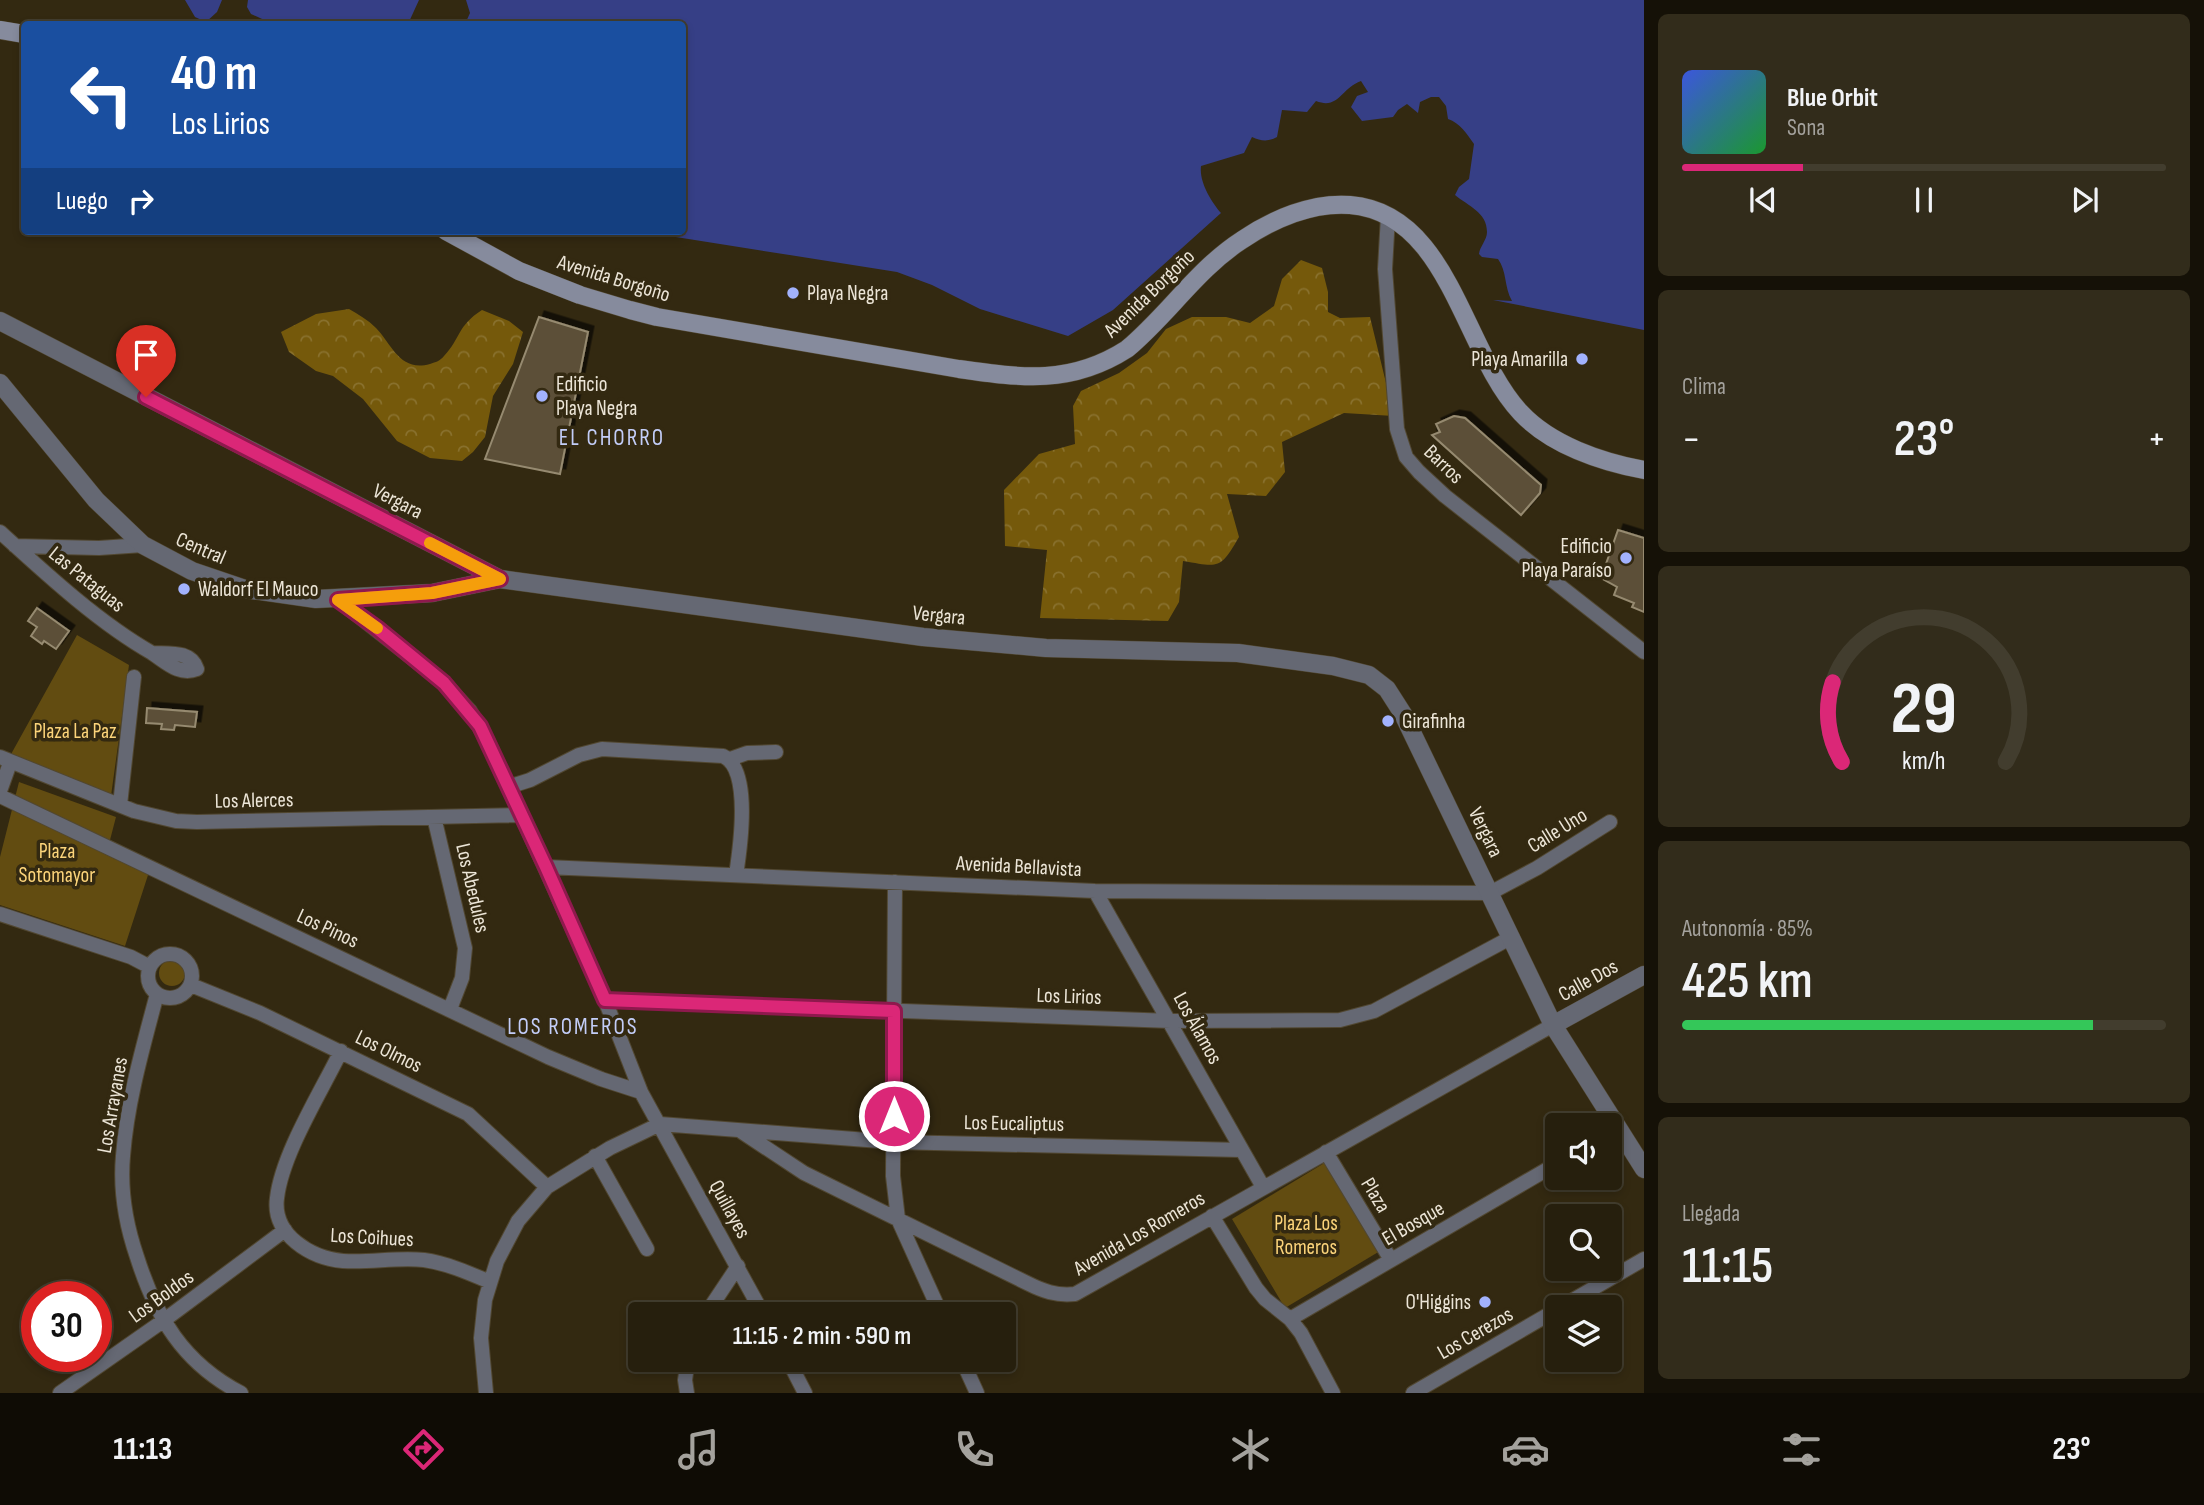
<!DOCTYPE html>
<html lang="es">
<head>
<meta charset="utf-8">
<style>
	body { margin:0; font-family:"Sofia Sans Condensed",sans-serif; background:#322c1b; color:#f1f3f6; height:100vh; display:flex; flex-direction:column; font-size:26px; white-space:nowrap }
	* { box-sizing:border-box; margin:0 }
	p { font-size:23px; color:#a4a29d }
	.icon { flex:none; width:38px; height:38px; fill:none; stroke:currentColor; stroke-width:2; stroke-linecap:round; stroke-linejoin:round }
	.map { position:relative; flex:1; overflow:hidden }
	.sheet { display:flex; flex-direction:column; gap:14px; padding:14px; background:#151107; width:560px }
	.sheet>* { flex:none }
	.banner { position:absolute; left:21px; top:21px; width:665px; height:214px; border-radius:7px; box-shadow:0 4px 10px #0003,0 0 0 2px #423d2e; background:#1a4fa0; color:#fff; overflow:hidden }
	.fabs { position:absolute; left:1545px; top:1113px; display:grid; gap:14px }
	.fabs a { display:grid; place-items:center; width:77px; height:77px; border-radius:7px; background:#261f0d; box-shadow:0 4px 10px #0003,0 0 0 2px #423d2e; font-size:35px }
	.speed { position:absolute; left:21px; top:1281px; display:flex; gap:14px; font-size:35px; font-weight:700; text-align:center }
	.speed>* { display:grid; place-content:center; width:91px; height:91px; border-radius:50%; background:#261f0d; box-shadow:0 4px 10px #0003,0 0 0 2px #423d2e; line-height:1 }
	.speed .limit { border:10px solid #d22; background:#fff; color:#111 }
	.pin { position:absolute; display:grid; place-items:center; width:60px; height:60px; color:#fff; margin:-72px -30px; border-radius:50% 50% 50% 0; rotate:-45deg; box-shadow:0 0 7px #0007 }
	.pin .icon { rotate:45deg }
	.me { position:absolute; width:77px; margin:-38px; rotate:0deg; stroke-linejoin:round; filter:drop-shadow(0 0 5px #0008) }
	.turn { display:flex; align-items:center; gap:24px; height:147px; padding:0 35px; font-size:32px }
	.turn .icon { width:91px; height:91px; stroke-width:2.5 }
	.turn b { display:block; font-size:49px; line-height:60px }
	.then { display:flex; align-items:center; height:66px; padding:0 35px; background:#0003; gap:14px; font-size:26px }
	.big { font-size:52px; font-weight:600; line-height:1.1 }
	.sheet .tile { flex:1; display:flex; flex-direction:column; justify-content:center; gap:10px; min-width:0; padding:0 24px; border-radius:10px; background:#322c1b }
	.sheet .dial { align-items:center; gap:0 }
	.dial svg { height:182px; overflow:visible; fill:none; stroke:#423d2e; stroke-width:7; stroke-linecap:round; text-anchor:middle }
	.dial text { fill:#f1f3f6; stroke:none }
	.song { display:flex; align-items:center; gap:21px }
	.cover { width:84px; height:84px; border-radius:10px; background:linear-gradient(135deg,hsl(230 70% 55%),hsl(130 70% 35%)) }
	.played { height:7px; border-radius:4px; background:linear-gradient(90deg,#db2777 25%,#423d2e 25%) }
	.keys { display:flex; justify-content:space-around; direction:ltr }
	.heat { display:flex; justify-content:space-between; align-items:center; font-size:38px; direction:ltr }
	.charge { height:10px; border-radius:5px; background:linear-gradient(90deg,#34c759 85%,#423d2e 0) }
	.trip { position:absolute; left:628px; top:1302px; width:388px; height:70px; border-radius:7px; background:#261f0d; box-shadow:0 4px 10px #0003,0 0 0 2px #423d2e; font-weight:600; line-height:70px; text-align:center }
	.tab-bar { display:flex; height:112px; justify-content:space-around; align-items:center; background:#0f0c05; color:#a4a29d }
	.tab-bar .icon { width:49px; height:49px }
	.tab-bar .selected { color:#db2777 }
	.tab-bar b { font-size:32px; color:#f1f3f6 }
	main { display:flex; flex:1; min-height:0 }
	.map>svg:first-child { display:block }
	.green { fill:#624c11 }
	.forest { fill:url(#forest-crowns) }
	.water { fill:#363f86 }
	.building { fill:#5b5038; stroke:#968a70; stroke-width:2; filter:url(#shadow) }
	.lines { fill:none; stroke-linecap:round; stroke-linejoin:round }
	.minor-casing { stroke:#514731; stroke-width:16 }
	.tertiary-casing { stroke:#514731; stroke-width:19 }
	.secondary-casing { stroke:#514731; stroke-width:19 }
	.minor { stroke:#656873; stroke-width:14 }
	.tertiary { stroke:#656873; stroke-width:18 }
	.secondary { stroke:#868b9d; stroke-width:18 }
	.route-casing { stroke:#8e194d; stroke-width:18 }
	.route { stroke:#db2777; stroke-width:12 }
	.slow { stroke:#f59e0b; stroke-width:12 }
	.poi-dot { fill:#a2b2fd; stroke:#332911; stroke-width:2.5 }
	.labels { text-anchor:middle; stroke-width:7; stroke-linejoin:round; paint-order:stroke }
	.street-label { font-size:21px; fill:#ece5d7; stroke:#332911 }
	.poi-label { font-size:21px; fill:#ece5d7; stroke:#332911; text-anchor:start }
	.park-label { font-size:21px; fill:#fcd47a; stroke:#332911 }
	.neighbourhood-label { font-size:23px; letter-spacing:2px; fill:#c3cdf8; stroke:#332911 }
</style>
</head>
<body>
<main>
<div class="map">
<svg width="1644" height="1393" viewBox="0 0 1644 1393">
	<defs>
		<pattern id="forest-crowns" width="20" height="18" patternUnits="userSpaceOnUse" patternTransform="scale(1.75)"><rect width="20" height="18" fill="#75590b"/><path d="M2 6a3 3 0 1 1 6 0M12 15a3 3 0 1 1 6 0" fill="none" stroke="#89712e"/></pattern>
		<filter id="shadow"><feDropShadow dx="5.5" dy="-5.5" stdDeviation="0" flood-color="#0009"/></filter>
	</defs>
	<rect width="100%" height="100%" fill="#332911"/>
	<path class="green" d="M77 635 129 665 111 796 10 756Z
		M19 782 116 817 110 840 130 850 126 863 149 872 125 946 0 905V857Z
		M159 973a13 13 0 1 1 26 0a13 13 0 1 1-26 0Z
		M1326 1162 1380 1251 1285 1308 1232 1219Z"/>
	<path class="forest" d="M1301 260 1322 268 1328 292V312L1340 318 1370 317 1394 416 1344 413 1282 442 1285 472 1266 496 1227 494 1239 537C1220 570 1219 567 1183 561L1179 602 1168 621 1040 618 1047 550 1005 546 1004 490 1039 454 1075 444 1073 406 1081 391 1119 373 1147 353 1166 329 1192 317H1226L1250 323 1274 306 1282 279Z
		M349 309C358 314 368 320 376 328 393 346 400 372 430 364 436 362 440 361 444 356 461 338 457 326 482 310L509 321 523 332 513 364 493 396 485 437 473 452 462 461 430 458 397 441 363 399 333 376 316 371 289 352 281 332 316 314Z"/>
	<path class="water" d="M185 0H222L217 12 206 22 195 17Z
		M248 0H419L408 24H273L251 14 247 7Z
		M466 0H1644V330L1493 300 1512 301C1504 287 1507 271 1498 259L1482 257 1479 254C1480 246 1487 240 1487 232 1487 212 1468 206 1455 195L1459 187 1469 179 1474 144C1467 134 1460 123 1448 119L1446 106 1439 97H1431L1420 102 1418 113 1407 104 1398 110 1393 117 1362 121 1351 107 1357 96 1368 92 1361 81C1341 88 1339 110 1316 101L1307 112 1282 110 1277 137C1268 142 1261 141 1252 137L1244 153 1201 166C1199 182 1211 201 1221 213L1113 310 1068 336 980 309 932 285 897 272 657 234 649 231H682V24H465L470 13Z"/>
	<path class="building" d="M539 317 588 332 560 474 485 459Z
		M1454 416 1465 418 1541 485 1540 493 1521 515 1432 435 1440 432 1436 424Z
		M1618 530 1644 538V612L1632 607 1634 603 1614 595 1617 587 1601 578Z
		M37 608 69 631 56 649 44 641 42 644 31 636 37 627 28 621Z
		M147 708 197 712 195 727 175 725 174 730 161 729 162 724 146 723Z"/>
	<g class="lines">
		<g class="minor-casing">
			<path id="minor" d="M1388 216 1385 269 1397 429 1406 457 1419 472 1445 496 1644 652
				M0 532C45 573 99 623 152 653
				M15 546 99 548 143 545
				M338 600 444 683 470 711 488 742 605 1000 641 1092 763 1314
				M152 653C169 654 191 650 197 669 179 676 166 662 152 653Z
				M0 757 134 811 176 821 197 822 522 815
				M730 759 747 753 776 752
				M508 787 530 780 579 755 602 749 723 756C752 769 740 849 736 875
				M0 791 10 763
				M0 796 548 1057 601 1079 641 1092
				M120 805 134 677
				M434 817 465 948 462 978 450 1009
				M546 867 1095 891 1490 893 1537 868 1610 822
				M895 882 893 1176 898 1219 941 1314
				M1095 891 1263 1187
				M0 914 131 957 150 967
				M148 976a22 22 0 1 1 44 0a22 22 0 1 1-44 0Z
				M191 985 260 1013 468 1114 547 1187
				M157 994C143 1047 127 1102 123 1156 120 1190 126 1225 137 1257 156 1317 183 1363 241 1393
				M605 1000 1171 1021 1340 1020 1374 1011 1512 937
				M341 1051C321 1092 282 1154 277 1198 272 1235 311 1258 343 1261 370 1263 397 1257 424 1260 446 1263 469 1273 490 1282
				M742 1132 804 1173 1027 1283C1043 1291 1056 1296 1075 1294L1553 1025
				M1326 1152 1391 1260
				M595 1156 647 1249
				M1212 1216 1256 1288 1265 1299 1290 1319 1301 1333 1333 1393
				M1561 1307 1644 1259
				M706 1314 738 1266
				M1290 1319 1558 1163
				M788 1360 805 1393
				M962 1360 977 1393
				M60 1393 163 1321 285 1230
				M486 1393 481 1338 485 1300 497 1261 518 1221 547 1187 610 1148 660 1124 893 1142 1241 1150
				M687 1393 685 1380 688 1360
				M1413 1393 1558 1309"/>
		</g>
		<g class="tertiary-casing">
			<path id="tertiary" d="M0 321 500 579 923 637 1046 648 1238 653 1282 659 1333 666 1369 675 1387 689 1403 714 1553 1025 1644 1169
				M0 383 96 500 143 545 192 571 245 589 316 599 432 593 500 579
				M1553 1025 1644 975"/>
		</g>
		<g class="secondary-casing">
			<path id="secondary" d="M0 30 24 34
				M446 231 519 271 580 295 630 310 657 317 959 369C1022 378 1071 385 1127 349 1168 315 1197 269 1242 240 1273 219 1312 202 1350 205 1450 213 1463 352 1521 413 1551 445 1601 462 1644 470"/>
		</g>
		<use href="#minor" class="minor"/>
		<use href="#tertiary" class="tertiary"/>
		<use href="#secondary" class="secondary"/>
	</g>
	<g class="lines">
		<g class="route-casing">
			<path id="route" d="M146 397 500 579 432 593 338 600 377 628 444 683 480 726 546 867 605 1000 894 1011V1116"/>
		</g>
		<use href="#route" class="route"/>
		<path class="slow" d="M377 628 338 600 432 593 500 579 430 543"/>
	</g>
	<g class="poi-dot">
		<circle cx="793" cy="293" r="7"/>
		<circle cx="1582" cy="359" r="7"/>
		<circle cx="542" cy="396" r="7"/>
		<circle cx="1626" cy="558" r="7"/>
		<circle cx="184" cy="589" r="7"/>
		<circle cx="1388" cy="721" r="7"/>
		<circle cx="1485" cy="1302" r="7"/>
	</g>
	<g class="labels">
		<g class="street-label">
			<text transform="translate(614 278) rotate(17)" y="7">Avenida Borgoño</text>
			<text transform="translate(1149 293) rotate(-44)" y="7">Avenida Borgoño</text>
			<text transform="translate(1444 464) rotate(44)" y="7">Barros</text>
			<text transform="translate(398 501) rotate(27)" y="7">Vergara</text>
			<text transform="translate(201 548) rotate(23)" y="7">Central</text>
			<text transform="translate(87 579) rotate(39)" y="7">Las Pataguas</text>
			<text transform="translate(939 615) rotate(6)" y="7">Vergara</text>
			<text transform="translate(254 800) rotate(-1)" y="7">Los Alerces</text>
			<text transform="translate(1557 830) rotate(-32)" y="7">Calle Uno</text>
			<text transform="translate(1486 832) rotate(64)" y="7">Vergara</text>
			<text transform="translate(1019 866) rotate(3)" y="7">Avenida Bellavista</text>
			<text transform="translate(473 888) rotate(77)" y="7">Los Abedules</text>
			<text transform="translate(328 928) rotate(25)" y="7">Los Pinos</text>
			<text transform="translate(1588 980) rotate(-29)" y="7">Calle Dos</text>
			<text transform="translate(1069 996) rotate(2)" y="7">Los Lirios</text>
			<text transform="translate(1198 1028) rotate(61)" y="7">Los Álamos</text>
			<text transform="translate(389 1051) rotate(26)" y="7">Los Olmos</text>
			<text transform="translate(112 1105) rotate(-80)" y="7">Los Arrayanes</text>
			<text transform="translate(1014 1123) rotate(1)" y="7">Los Eucaliptus</text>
			<text transform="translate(1376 1195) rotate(59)" y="7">Plaza</text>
			<text transform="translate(730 1209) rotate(61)" y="7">Quillayes</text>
			<text transform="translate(1413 1223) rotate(-30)" y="7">El Bosque</text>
			<text transform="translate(1139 1233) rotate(-30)" y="7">Avenida Los Romeros</text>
			<text transform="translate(372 1237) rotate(3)" y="7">Los Coihues</text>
			<text transform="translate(161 1296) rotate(-36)" y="7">Los Boldos</text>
			<text transform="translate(1475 1333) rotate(-30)" y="7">Los Cerezos</text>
		</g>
		<g class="poi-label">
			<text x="807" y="300">Playa Negra</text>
			<text x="1568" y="366" text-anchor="end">Playa Amarilla</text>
			<text x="556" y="391">Edificio<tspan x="556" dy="24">Playa Negra</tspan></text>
			<text x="1612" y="553" text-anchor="end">Edificio<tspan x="1612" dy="24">Playa Paraíso</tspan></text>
			<text x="198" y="596">Waldorf El Mauco</text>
			<text x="1402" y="728">Girafinha</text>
			<text x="1471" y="1309" text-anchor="end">O'Higgins</text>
		</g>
		<g class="park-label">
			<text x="75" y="738">Plaza La Paz</text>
			<text x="57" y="858">Plaza<tspan x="57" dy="24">Sotomayor</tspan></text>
			<text x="1306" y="1230">Plaza Los<tspan x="1306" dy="24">Romeros</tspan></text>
		</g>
		<g class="neighbourhood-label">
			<text x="612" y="445">EL CHORRO</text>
			<text x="573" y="1034">LOS ROMEROS</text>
		</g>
	</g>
</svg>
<div class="fabs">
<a><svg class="icon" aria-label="sound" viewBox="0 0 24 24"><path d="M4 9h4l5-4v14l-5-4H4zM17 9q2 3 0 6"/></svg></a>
<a><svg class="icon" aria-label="search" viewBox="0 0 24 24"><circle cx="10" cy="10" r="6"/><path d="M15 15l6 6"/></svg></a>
<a><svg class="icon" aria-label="layers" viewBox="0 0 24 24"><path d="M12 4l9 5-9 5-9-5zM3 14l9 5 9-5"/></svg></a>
</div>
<div class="speed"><div class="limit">30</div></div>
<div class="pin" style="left:146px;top:397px;background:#d93025"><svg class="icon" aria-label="arrive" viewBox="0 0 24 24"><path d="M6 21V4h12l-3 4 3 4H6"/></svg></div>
<svg class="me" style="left:894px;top:1116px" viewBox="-20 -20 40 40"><circle r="17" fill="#db2777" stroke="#fff" stroke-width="3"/><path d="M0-11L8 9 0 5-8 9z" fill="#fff"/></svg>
<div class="trip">11:15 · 2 min · 590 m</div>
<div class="banner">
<div class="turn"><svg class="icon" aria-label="left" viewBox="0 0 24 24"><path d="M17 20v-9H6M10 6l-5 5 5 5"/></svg><div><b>40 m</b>Los Lirios</div></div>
<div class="then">Luego<svg class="icon" aria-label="right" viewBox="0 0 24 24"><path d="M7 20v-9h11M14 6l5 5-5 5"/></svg></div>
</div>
</div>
<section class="sheet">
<div class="tile">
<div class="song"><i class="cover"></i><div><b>Blue Orbit</b><p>Sona</p></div></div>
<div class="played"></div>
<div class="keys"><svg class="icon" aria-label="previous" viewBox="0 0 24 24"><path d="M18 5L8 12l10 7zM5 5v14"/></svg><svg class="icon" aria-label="pause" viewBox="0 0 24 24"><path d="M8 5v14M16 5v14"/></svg><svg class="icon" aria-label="next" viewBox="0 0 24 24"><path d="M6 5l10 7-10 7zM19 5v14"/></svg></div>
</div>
<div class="tile"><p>Clima</p>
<div class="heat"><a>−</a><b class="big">23°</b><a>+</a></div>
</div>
<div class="tile dial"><svg viewBox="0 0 100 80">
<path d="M14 69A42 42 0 1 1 86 69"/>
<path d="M14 69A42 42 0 0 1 10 34" stroke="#db2777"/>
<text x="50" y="56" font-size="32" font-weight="700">29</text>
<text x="50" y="72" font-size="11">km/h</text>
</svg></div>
<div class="tile"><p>Autonomía · 85%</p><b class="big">425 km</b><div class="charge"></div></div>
<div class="tile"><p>Llegada</p><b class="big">11:15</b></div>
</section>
</main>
<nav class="tab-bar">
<b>11:13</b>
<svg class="icon selected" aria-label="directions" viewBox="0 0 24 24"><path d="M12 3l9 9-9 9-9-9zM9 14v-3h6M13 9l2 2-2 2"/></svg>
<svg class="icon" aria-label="music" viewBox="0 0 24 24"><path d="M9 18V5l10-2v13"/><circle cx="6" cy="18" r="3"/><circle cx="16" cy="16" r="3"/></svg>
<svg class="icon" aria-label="phone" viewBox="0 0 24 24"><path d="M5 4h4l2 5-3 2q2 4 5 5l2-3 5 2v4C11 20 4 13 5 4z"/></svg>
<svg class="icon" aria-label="climate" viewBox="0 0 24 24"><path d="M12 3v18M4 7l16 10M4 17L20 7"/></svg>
<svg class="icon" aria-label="car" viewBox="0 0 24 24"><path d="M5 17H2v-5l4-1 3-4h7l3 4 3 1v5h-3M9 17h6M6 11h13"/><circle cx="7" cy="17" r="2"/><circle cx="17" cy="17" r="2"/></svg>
<svg class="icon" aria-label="filters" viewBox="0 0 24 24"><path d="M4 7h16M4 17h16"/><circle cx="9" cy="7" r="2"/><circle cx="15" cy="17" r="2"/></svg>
<b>23°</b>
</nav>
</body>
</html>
